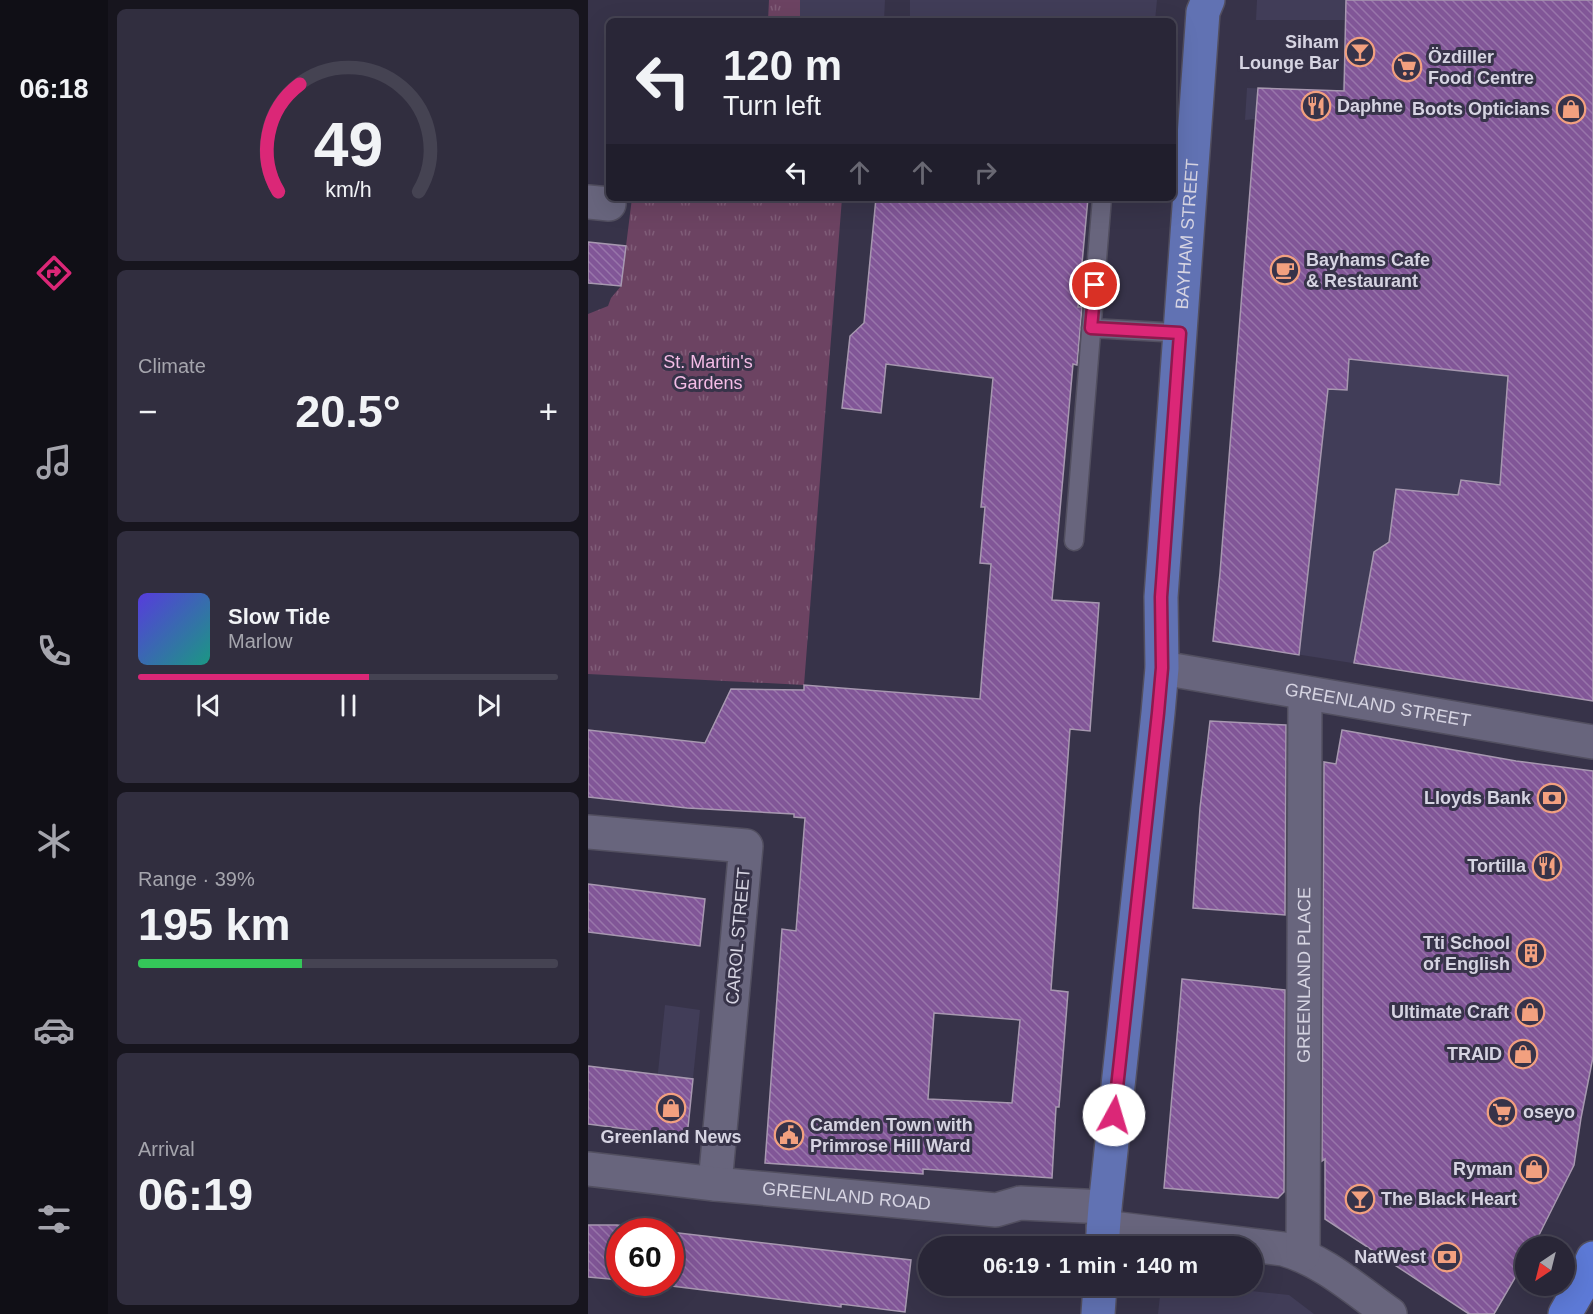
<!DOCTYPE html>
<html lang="en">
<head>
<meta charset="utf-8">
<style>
	body { margin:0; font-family:Helvetica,sans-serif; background:#312e3f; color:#f1f3f6; height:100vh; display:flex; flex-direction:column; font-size:22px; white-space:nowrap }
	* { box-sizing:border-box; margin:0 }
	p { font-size:20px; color:#a5a5ad }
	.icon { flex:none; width:33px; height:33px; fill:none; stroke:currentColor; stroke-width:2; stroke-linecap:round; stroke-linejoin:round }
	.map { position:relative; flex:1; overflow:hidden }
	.side { display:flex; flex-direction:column; gap:9px; padding:9px; background:#17151e; width:480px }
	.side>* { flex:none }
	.guide { position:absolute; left:18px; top:18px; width:570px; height:183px; border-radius:9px; box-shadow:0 6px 24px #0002,0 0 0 2px #454352; background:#292637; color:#f1f3f6; overflow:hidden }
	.needle { width:39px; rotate:215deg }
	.fabs { position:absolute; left:927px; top:1236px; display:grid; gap:12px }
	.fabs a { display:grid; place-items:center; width:60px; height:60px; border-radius:50%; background:#292637; box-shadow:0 6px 24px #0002,0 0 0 2px #454352; font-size:30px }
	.speed { position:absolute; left:18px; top:1218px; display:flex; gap:12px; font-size:30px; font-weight:700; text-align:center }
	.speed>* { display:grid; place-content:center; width:78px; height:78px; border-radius:50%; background:#292637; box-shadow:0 6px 24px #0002,0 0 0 2px #454352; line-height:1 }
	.speed .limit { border:9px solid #d22; background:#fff; color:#111 }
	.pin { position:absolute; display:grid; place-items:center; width:51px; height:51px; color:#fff; margin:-26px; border:3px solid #fff; border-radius:50%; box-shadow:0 2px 6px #0007 }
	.me { position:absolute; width:66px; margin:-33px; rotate:6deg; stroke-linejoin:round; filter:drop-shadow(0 0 4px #0008) }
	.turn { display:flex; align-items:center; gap:21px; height:126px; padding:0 18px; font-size:27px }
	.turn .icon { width:78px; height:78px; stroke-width:2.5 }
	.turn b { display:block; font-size:42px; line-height:51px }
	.lanes { display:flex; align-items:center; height:57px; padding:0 18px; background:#0003; justify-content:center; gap:30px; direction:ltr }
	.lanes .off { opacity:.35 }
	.big { font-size:45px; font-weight:700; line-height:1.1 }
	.side .tile { flex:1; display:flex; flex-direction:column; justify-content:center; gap:9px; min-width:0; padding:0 21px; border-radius:9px; background:#312e3f }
	.side .dial { align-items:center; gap:0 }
	.dial svg { height:156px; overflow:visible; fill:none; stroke:#454352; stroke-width:7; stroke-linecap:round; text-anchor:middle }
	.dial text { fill:#f1f3f6; stroke:none }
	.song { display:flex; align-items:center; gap:18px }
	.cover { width:72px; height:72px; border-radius:9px; background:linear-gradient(135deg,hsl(250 70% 55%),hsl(170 70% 35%)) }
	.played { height:6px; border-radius:3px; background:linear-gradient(90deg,#db2777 55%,#454352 55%) }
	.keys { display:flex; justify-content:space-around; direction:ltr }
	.heat { display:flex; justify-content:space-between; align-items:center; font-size:33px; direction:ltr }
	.charge { height:9px; border-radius:4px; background:linear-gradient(90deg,#34c759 39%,#454352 0) }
	.trip { position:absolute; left:330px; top:1236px; width:345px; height:60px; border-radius:30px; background:#292637; box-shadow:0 6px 24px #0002,0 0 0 2px #454352; font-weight:700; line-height:60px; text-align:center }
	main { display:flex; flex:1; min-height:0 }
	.tab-bar { display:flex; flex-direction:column; width:108px; justify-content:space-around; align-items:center; background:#100f16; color:#a5a5ad }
	.tab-bar .icon { width:42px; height:42px }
	.tab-bar .on { color:#db2777 }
	.tab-bar b { font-size:27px; color:#f1f3f6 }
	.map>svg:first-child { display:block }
	.built { fill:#413d58 }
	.park { fill:url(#park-tufts) }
	.building { fill:url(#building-back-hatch); stroke:#a798b0; stroke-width:1.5; fill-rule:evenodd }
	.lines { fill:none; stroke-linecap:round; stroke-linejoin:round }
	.lane-casing { stroke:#524f60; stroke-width:21 }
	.street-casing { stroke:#524f60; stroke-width:36 }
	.primary-casing { stroke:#524f60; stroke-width:36 }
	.highway-casing { stroke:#524f60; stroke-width:36 }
	.lane { stroke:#68657d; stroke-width:18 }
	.street { stroke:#68657d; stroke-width:33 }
	.primary { stroke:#6172b3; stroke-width:33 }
	.highway { stroke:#5d7ad7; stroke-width:33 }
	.route-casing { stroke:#8e194d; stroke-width:15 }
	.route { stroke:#db2777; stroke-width:10 }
	.labels { text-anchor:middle; stroke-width:6; stroke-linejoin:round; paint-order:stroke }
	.poi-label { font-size:18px; font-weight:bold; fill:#d6d4e2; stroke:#373349; text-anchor:end }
	.street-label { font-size:18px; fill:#d6d4e2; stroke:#373349 }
	.park-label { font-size:18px; fill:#f4bce6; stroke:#373349 }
</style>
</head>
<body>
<main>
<nav class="tab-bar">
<b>06:18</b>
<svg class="icon on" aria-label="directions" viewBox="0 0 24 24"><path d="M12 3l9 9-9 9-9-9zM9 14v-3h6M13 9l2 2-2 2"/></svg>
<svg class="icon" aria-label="music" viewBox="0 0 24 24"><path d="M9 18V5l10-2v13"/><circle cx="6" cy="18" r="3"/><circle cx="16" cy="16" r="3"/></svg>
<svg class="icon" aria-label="phone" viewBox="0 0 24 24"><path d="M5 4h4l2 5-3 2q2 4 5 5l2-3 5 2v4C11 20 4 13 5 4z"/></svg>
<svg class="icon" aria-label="climate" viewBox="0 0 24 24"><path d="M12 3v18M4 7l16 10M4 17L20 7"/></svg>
<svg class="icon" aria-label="car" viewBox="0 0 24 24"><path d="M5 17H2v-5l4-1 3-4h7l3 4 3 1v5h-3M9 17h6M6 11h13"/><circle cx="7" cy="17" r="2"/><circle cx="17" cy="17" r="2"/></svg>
<svg class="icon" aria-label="filters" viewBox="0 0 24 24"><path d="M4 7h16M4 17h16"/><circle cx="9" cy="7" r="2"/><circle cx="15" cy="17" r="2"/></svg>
</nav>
<section class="side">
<div class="tile dial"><svg viewBox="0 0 100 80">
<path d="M14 69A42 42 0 1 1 86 69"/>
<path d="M14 69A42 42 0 0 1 25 14" stroke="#db2777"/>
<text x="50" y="56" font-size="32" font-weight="700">49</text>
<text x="50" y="72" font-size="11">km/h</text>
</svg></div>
<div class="tile"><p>Climate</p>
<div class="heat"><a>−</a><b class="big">20.5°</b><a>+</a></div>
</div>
<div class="tile">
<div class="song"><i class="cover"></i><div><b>Slow Tide</b><p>Marlow</p></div></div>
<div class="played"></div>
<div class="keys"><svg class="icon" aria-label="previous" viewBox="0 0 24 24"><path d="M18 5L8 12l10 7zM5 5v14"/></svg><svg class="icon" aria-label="pause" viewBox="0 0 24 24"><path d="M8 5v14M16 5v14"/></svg><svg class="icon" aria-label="next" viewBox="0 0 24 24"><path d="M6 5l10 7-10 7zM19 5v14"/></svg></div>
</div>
<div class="tile"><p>Range · 39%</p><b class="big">195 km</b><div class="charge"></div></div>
<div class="tile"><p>Arrival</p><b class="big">06:19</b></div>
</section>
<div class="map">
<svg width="1005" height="1314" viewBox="0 0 1005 1314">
	<defs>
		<pattern id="park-tufts" width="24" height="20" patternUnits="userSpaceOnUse" patternTransform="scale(1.5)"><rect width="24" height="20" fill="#6c4362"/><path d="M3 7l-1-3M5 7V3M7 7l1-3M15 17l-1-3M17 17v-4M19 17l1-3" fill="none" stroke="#805d78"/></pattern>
		<pattern id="building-back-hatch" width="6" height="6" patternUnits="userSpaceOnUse" patternTransform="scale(1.5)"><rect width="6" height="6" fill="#815697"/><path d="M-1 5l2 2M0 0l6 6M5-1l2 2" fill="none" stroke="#9875aa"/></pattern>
	</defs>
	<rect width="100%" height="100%" fill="#373349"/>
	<path class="built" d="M212 0H297L296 21H212Z
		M322 0H569L567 21H322Z
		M669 0H1005V701L625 641 632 573 668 119 657 120 659 88 754 91 757 65 758 20H668Z
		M77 1005 112 1010 99 1137 60 1131 69 1082Z
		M573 1286H616L701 1295 726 1314H570Z"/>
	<path class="park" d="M181 0H212V21H180Z
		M44 198H254L216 685 0 674V314L20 306 23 298 33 286Z"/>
	<path class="building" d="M758 0H1005V701L766 663 786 552 801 542 808 489 870 495 873 480 912 485 920 376 761 359 759 390 740 389 711 655 625 641 632 573 670 88 756 91Z
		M288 198H500L490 307H494L489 365 485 364 464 600 511 603 502 731 482 729 463 990 480 992 471 1107H468L464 1178 335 1169V1174L177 1163 194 929 208 931 217 818 206 817V814L99 808 0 797V730L117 743 143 689 216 690V685L392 699 403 564 392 563 397 507H393L405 378 298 364 293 413 254 408 262 336 276 323ZM346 1013 432 1020 424 1103 340 1099Z
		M0 242 38 246 33 286 0 283Z
		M622 721 698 725 697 915 605 908 612 808Z
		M754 730 928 761 1005 771V1057L993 1118 986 1165 948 1241 945 1246H938V1259L906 1314H881L737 1219V1159L734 1161 736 762 748 764Z
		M0 884 117 899 112 946 0 932Z
		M594 979 697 990 696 1192 690 1198 576 1188Z
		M0 1066 105 1079 99 1137 0 1124Z
		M0 1225H29L82 1232H32V1280L0 1277Z
		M82 1232 323 1260 317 1312 253 1304V1307L51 1282H82Z"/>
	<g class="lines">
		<g class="lane-casing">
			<path id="lane" d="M503 328 592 333
				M486 541 514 198"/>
		</g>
		<g class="street-casing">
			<g id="street">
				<path d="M0 202 21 204"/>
				<path id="s1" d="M574 668 1005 742"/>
				<path d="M0 832 158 846 127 1184"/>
				<path id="s2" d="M0 1169 127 1184 408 1210 432 1203 517 1207"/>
				<path d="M515 1227 695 1249C735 1260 768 1290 802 1314"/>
				<path id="s3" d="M715 1255 717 693"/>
			</g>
		</g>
		<g class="primary-casing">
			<g id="primary">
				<path id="s4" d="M514 1246 517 1207 570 713 574 668 573 597 615 12 620 0"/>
				<path d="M510 1314 512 1286"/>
			</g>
		</g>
		<g class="highway-casing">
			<path id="highway" d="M977 1314 993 1286 1005 1258"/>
		</g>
		<use href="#lane" class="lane"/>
		<use href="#street" class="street"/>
		<use href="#primary" class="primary"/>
		<use href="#highway" class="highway"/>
	</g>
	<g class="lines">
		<g class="route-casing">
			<path id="route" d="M507 285 503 328 592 333 573 597 574 668 570 713 526 1115"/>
		</g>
		<use href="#route" class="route"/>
	</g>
	<defs>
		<g id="bar-ring" transform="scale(1.5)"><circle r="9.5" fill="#373349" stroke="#f2a07f" stroke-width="1.5"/><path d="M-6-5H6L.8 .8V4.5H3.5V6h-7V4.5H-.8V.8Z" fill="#f2a07f"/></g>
		<g id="supermarket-ring" transform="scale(1.5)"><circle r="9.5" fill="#373349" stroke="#f2a07f" stroke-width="1.5"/><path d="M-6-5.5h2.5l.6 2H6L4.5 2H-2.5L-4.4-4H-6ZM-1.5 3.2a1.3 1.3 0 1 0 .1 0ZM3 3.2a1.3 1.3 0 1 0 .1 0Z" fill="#f2a07f"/></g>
		<g id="restaurant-ring" transform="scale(1.5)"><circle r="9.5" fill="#373349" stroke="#f2a07f" stroke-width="1.5"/><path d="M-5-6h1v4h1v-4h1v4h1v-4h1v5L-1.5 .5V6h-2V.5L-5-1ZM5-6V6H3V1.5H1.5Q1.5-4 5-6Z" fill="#f2a07f"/></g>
		<g id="shop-ring" transform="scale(1.5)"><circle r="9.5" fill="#373349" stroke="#f2a07f" stroke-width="1.5"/><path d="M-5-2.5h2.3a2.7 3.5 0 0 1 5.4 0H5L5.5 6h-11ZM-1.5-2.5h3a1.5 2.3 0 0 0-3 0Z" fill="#f2a07f"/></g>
		<g id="cafe-ring" transform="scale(1.5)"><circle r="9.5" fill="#373349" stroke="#f2a07f" stroke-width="1.5"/><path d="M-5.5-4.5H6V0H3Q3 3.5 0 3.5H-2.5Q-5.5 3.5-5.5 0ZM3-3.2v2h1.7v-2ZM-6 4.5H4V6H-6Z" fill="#f2a07f"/></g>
		<g id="bank-ring" transform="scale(1.5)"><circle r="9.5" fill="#373349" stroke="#f2a07f" stroke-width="1.5"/><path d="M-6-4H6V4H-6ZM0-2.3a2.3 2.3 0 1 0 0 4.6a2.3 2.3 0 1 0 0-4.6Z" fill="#f2a07f"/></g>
		<g id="building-ring" transform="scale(1.5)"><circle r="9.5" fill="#373349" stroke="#f2a07f" stroke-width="1.5"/><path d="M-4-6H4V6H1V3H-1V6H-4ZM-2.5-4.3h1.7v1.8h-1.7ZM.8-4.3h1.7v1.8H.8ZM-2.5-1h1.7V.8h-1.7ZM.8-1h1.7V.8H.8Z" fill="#f2a07f"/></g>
		<g id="civic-ring" transform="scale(1.5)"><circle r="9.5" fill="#373349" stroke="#f2a07f" stroke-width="1.5"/><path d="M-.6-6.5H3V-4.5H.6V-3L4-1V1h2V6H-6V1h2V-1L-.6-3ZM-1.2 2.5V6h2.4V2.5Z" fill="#f2a07f"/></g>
	</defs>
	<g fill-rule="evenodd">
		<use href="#bar-ring" x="772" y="52"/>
		<use href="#supermarket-ring" x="819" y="67"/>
		<use href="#restaurant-ring" x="728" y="106"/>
		<use href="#shop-ring" x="983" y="109"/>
		<use href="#cafe-ring" x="697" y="270"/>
		<use href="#bank-ring" x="964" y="798"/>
		<use href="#restaurant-ring" x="959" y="866"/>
		<use href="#building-ring" x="943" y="953"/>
		<use href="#shop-ring" x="942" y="1012"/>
		<use href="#shop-ring" x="935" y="1054"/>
		<use href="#shop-ring" x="83" y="1108"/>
		<use href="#supermarket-ring" x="914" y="1112"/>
		<use href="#civic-ring" x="201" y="1135"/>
		<use href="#shop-ring" x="946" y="1169"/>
		<use href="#bar-ring" x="772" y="1199"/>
		<use href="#bank-ring" x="859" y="1257"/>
	</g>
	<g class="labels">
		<g class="poi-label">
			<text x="751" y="48">Siham<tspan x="751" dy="21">Lounge Bar</tspan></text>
			<text x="840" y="63" text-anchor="start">Özdiller<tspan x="840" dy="21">Food Centre</tspan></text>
			<text x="749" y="112" text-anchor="start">Daphne</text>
			<text x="962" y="115">Boots Opticians</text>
			<text x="718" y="266" text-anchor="start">Bayhams Cafe<tspan x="718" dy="21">&amp; Restaurant</tspan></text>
			<text x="943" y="804">Lloyds Bank</text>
			<text x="938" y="872">Tortilla</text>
			<text x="922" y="949">Tti School<tspan x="922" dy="21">of English</tspan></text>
			<text x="921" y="1018">Ultimate Craft</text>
			<text x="914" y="1060">TRAID</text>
			<text x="935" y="1118" text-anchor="start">oseyo</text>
			<text x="222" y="1131" text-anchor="start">Camden Town with<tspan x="222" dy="21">Primrose Hill Ward</tspan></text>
			<text x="83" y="1143" text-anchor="middle">Greenland News</text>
			<text x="925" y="1175">Ryman</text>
			<text x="793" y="1205" text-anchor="start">The Black Heart</text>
			<text x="838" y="1263">NatWest</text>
		</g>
		<g class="street-label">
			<text dy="6" stroke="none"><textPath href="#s4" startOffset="1016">BAYHAM STREET</textPath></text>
			<text dy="6" stroke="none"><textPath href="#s1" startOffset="219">GREENLAND STREET</textPath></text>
			<text transform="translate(150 936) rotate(-85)" y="6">CAROL STREET</text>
			<text dy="6" stroke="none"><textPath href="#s3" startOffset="280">GREENLAND PLACE</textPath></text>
			<text dy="6" stroke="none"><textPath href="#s2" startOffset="260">GREENLAND ROAD</textPath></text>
		</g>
		<g class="park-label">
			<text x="120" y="368">St. Martin's<tspan x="120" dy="21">Gardens</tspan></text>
		</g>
	</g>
</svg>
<div class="fabs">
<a><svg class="needle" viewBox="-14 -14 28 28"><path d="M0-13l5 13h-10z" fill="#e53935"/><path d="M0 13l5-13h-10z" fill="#a5a5ad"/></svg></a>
</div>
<div class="speed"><div class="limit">60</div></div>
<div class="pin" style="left:507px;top:285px;background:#d93025"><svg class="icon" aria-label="arrive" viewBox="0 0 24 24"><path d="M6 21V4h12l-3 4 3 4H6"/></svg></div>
<svg class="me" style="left:526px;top:1115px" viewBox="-20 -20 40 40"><circle r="19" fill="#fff"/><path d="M0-13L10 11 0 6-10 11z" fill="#db2777"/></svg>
<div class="trip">06:19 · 1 min · 140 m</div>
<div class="guide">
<div class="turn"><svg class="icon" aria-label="left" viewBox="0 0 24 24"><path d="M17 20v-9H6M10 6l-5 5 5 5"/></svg><div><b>120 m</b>Turn left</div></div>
<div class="lanes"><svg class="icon" aria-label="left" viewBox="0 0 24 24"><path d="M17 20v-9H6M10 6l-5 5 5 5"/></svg><svg class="icon off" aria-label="ahead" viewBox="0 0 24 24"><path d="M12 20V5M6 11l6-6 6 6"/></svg><svg class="icon off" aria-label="ahead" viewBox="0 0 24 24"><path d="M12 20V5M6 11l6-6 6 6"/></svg><svg class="icon off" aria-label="right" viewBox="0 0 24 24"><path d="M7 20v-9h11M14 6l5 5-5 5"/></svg></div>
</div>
</div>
</main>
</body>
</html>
